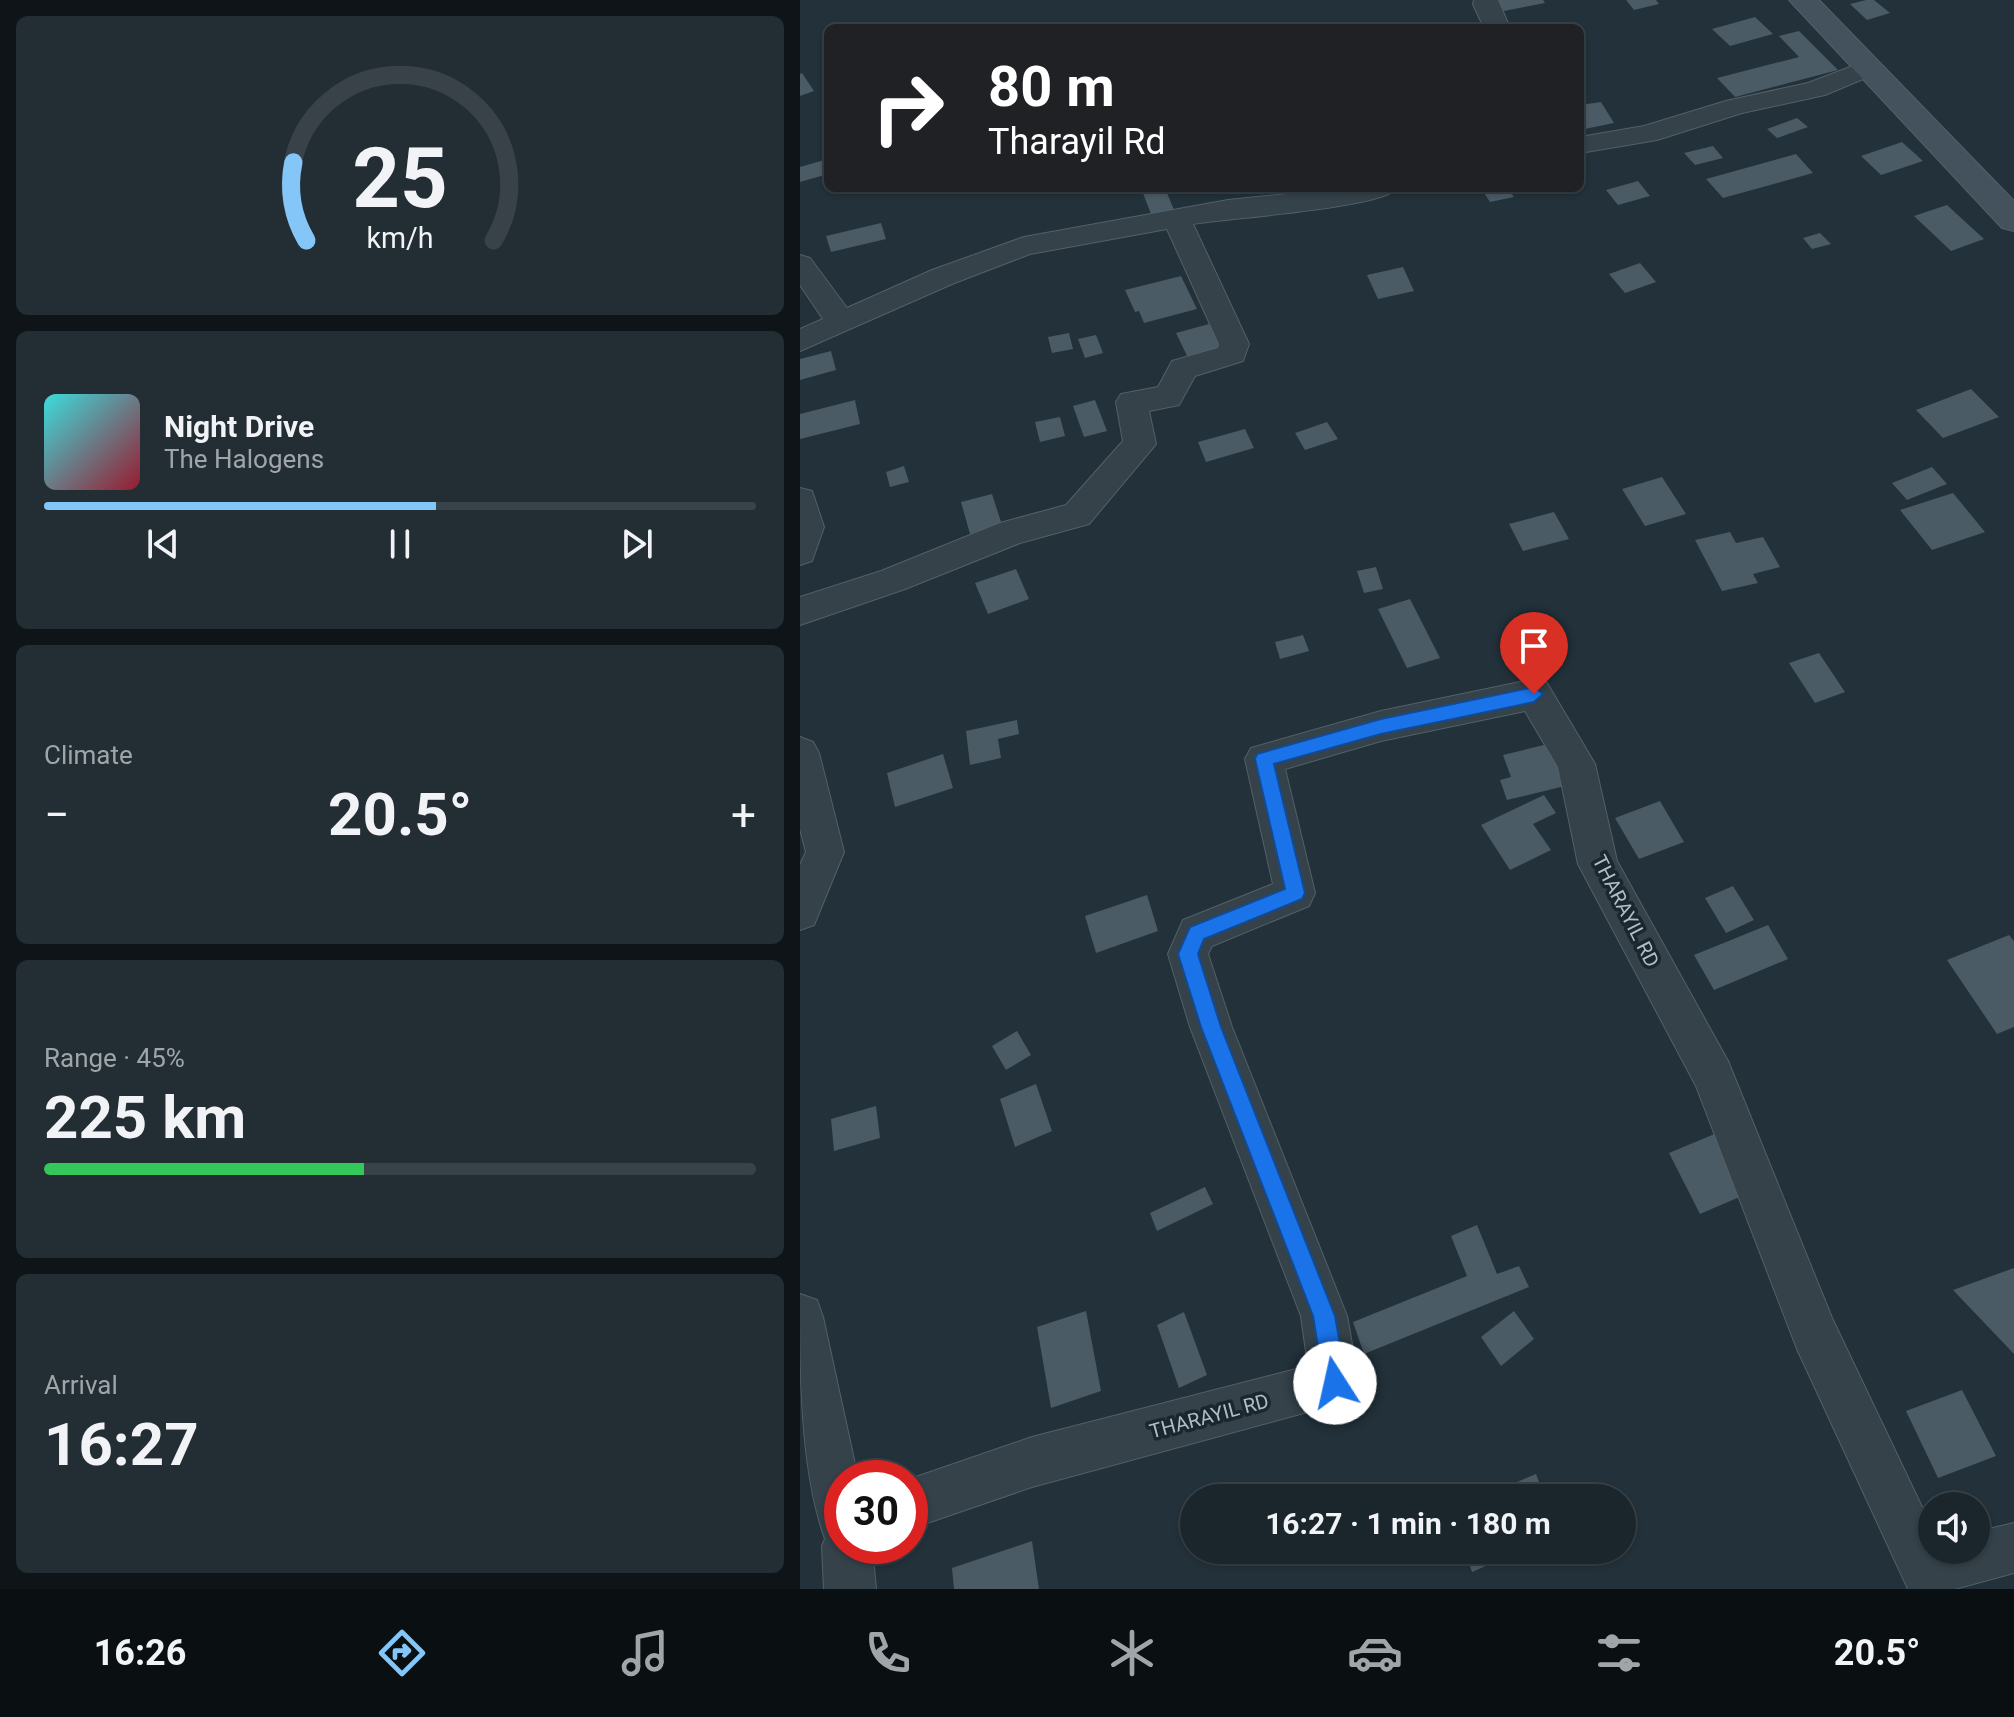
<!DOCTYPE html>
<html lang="en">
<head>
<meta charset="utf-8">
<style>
	body { margin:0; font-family:Roboto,sans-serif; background:#232d34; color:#f1f3f6; height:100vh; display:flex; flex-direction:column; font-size:30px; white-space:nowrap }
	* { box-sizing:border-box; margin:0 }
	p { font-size:26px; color:#9fa5a9 }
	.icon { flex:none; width:44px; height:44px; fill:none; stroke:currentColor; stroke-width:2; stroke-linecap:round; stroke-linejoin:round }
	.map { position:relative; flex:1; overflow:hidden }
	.drawer { display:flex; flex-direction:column; gap:16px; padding:16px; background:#0e1418; width:800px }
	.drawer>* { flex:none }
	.guide { position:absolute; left:24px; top:24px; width:760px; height:168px; border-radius:12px; box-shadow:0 2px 6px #0004,0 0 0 2px #384248; background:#202124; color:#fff; overflow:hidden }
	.controls { position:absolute; left:1118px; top:1492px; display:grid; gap:16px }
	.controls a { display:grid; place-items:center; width:72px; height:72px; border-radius:50%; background:#1a252c; box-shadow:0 2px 6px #0004,0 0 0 2px #384248; font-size:40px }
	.speed { position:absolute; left:24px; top:1460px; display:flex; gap:16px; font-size:40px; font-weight:700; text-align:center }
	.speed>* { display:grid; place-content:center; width:104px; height:104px; border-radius:50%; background:#1a252c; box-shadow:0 2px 6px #0004,0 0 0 2px #384248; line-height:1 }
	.speed .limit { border:12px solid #d22; background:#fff; color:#111 }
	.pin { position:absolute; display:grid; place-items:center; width:68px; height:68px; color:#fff; margin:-82px -34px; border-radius:50% 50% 50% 0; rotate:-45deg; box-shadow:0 0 8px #0007 }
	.pin .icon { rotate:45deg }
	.me { position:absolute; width:88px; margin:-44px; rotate:350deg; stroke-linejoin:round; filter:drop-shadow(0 0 6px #0008) }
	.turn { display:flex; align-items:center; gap:28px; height:168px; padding:0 32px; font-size:36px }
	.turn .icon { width:104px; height:104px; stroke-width:2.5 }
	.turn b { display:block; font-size:56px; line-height:68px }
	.big { font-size:60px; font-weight:700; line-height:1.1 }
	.drawer .card { flex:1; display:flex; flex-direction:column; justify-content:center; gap:12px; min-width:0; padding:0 28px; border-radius:12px; background:#232d34 }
	.drawer .dial { align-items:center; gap:0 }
	.dial svg { height:208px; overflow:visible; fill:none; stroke:#384248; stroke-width:7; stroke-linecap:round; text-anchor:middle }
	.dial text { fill:#f1f3f6; stroke:none }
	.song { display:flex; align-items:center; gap:24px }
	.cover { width:96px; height:96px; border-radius:12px; background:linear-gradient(135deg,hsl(180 70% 55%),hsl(350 70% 35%)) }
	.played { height:8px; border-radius:4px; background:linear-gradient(90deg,#84c6f8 55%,#384248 55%) }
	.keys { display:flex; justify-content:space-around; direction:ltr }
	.heat { display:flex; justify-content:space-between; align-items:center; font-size:44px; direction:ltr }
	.charge { height:12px; border-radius:6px; background:linear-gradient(90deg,#34c759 45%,#384248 0) }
	.trip { position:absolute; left:380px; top:1484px; width:456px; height:80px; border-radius:40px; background:#1a252c; box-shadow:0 2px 6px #0004,0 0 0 2px #384248; font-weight:700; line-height:80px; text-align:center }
	.tab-bar { display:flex; height:128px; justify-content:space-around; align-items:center; background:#0a0f12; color:#9fa5a9 }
	.tab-bar .icon { width:56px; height:56px }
	.tab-bar .on { color:#84c6f8 }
	.tab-bar b { font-size:36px; color:#f1f3f6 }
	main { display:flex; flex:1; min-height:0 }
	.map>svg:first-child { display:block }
	.building { fill:#4a5b65 }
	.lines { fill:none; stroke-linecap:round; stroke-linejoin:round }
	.street-casing { stroke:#536068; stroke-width:2 }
	.secondary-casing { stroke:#536068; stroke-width:2 }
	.street { fill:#35424a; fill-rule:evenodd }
	.secondary { fill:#43525d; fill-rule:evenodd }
	.route { fill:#1a73e8; stroke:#114b97; stroke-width:2 }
	.labels { text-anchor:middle; stroke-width:7; stroke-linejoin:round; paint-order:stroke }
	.street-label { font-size:20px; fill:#b0bdc6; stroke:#1b272f }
</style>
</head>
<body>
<main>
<section class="drawer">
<div class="card dial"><svg viewBox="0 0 100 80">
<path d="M14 69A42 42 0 1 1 86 69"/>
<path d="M14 69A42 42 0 0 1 9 39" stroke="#84c6f8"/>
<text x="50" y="56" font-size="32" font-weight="700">25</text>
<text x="50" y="72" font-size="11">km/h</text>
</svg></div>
<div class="card">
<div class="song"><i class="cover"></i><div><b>Night Drive</b><p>The Halogens</p></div></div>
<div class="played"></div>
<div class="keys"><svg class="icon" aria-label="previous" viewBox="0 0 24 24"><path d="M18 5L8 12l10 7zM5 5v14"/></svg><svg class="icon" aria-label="pause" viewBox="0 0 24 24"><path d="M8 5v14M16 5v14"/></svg><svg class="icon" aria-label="next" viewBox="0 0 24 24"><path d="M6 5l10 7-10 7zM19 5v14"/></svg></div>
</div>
<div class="card"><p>Climate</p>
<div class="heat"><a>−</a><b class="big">20.5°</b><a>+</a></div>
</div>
<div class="card"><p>Range · 45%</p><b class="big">225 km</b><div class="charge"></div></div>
<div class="card"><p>Arrival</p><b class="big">16:27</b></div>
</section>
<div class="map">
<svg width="1214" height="1589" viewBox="0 0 1214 1589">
	<rect width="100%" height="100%" fill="#22313a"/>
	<path class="building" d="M695 0H743L745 3 704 11Z
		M826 0H856L859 4 834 10Z
		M1066 0H1074L1090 13 1067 20 1050 4Z
		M955 17 973 34 930 46 912 29Z
		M999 31 1038 70 935 97 917 78 999 57 979 36Z
		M2 73 14 91 0 96V74Z
		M801 102 814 123 780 130V105Z
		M997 118 1008 127 977 138 967 129Z
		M1102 142 1123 161 1081 175 1061 156Z
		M913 146 923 158 895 165 884 153Z
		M996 154 1013 173 923 198 906 179Z
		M28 159V174L0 182V167Z
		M838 181 850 196 818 205 806 190Z
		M341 188H365L374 210 351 214Z
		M681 188H708L714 197 690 202Z
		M1147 205 1184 239 1151 251 1114 216Z
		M81 223 86 239 31 252 26 236Z
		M1020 233 1031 244 1012 249 1003 238Z
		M840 263 856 282 825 293 809 274Z
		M603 267 614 291 578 299 567 275Z
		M381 276 397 309 344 323 339 311 335 312 325 290Z
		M409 324 424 353 390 362 376 333Z
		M269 333 273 349 252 353 248 337Z
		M296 335 303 353 285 358 278 339Z
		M31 351 36 370 0 380V359Z
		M1171 389 1199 417 1143 438 1116 410Z
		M55 400 60 424 0 439V414Z
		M295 400 307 431 284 437 273 406Z
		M260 417 265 436 240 442 235 422Z
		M527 422 538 439 505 450 495 433Z
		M445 429 454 448 406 462 398 442Z
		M104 466 109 482 90 487 86 472Z
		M1132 467 1147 484 1107 500 1092 483Z
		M862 477 886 514 845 526 822 489Z
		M1153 493 1185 532 1132 550 1100 510Z
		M192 494 202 525 170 534 161 502Z
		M754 512 769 539 723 551 709 524Z
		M930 532 936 543 963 537 980 567 953 574 958 583 922 591 895 540Z
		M576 567 583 589 564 593 557 571Z
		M216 569 229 599 188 614 175 583Z
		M610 599 640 658 607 668 578 609Z
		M503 635 509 651 480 659 475 642Z
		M1019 653 1045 692 1015 703 989 663Z
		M217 720 219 734 198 739 201 758 170 765 166 731Z
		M748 744 765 786 707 800 700 780 711 777 703 755Z
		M143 754 153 788 95 807 87 773Z
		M744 795 756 813 733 824 751 850 710 870 681 825Z
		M860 801 884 842 839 859 815 818Z
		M933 886 954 920 926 933 905 898Z
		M347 895 358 931 296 953 285 916Z
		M968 925 988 959 914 990 894 955Z
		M1209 935 1214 941V1027L1197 1034 1147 960Z
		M217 1031 231 1055 206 1070 192 1046Z
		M236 1084 252 1131 215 1147 200 1099Z
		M76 1106 80 1138 34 1151 31 1119Z
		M917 1133 949 1193 900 1214 869 1153Z
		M405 1187 413 1204 357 1231 350 1213Z
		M677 1225 697 1274 719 1266 729 1287 564 1354 553 1322 667 1276 651 1236Z
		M1214 1268V1354L1153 1290Z
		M286 1311 301 1391 251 1408 237 1327Z
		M714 1311 734 1339 701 1366 681 1337Z
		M384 1312 407 1375 379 1388 357 1325Z
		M1162 1390 1196 1456 1138 1478 1106 1411Z
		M736 1474 745 1498H678Z
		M232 1541 239 1589H154L152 1568Z
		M665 1550H723L672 1572Z"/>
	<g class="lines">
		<g class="street-casing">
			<path id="street" d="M674 0H698L710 28H684L673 4Z
				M1066 61 1075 64 1079 69 1075 74 1025 95 942 113 857 140 780 153V137L844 126 926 101 1008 83Z
				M546 188H598C584 208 427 218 393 224L449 344 443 361 395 376 379 405 349 411 356 444 289 524 220 543 105 589 0 625V597L81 571 200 523 266 505 323 441 316 402 321 394 358 387 372 361 418 348 419 344 367 229 230 254 152 284 0 351V329L23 319 0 285V255L10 258 47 308 132 270 224 237 428 200Z
				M0 488 12 491 24 527 12 561 0 565Z
				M734 679 747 683 795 764 817 861 928 1061 1032 1318 1132 1528V1550H1176V1532L1214 1523V1573L1155 1589H1108L997 1349 896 1086 778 864 758 767 725 711 581 741 485 769 515 893 509 906 412 946 408 954 432 1027 547 1316 559 1383 552 1400 232 1487 110 1529V1479L232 1437 508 1366 501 1316 390 1027 368 954 383 920 473 884 445 759 451 748 581 711Z
				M0 737 13 742 19 753 44 852 14 925 0 930V865L6 852 0 829Z
				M0 1294 17 1300 23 1317 58 1478H42V1546H72L76 1589H24L22 1546 25 1539C0 1469 0 1370 0 1294Z"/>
		</g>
		<g class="secondary-casing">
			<path id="secondary" d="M989 0H1019L1214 201V231L1202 228Z"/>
		</g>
		<use href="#street" class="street"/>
		<use href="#secondary" class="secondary"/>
	</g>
	<path class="route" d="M734 687 743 694 734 702 581 734 474 764 505 893 502 899 404 939 398 954 421 1027 535 1316 547 1383 544 1391 535 1394 527 1391 524 1383 513 1316 401 1027 378 954 390 927 485 889 455 759 457 754 581 719Z"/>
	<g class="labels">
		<g class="street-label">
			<text transform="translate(826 911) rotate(63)" y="7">THARAYIL RD</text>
			<text transform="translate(409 1416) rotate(-15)" y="7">THARAYIL RD</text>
		</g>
	</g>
</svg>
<div class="controls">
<a><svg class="icon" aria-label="sound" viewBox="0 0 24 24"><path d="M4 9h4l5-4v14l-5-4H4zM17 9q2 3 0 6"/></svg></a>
</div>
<div class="speed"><div class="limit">30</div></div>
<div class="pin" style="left:734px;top:694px;background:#d93025"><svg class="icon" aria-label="arrive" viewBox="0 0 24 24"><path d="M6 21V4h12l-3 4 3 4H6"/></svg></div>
<svg class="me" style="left:535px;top:1383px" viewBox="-20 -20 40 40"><circle r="19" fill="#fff"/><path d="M0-13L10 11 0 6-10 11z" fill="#1a73e8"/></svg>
<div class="trip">16:27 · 1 min · 180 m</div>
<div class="guide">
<div class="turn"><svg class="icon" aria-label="right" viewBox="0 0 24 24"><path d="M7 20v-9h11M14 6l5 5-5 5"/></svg><div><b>80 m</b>Tharayil Rd</div></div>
</div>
</div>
</main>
<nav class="tab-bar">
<b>16:26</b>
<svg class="icon on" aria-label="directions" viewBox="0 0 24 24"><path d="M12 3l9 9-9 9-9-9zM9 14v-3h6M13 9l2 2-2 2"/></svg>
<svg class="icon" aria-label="music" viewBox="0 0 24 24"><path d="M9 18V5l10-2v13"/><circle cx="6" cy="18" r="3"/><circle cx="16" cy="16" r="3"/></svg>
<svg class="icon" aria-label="phone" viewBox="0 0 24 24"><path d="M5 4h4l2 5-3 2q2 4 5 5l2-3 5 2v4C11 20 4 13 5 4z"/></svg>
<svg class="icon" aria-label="climate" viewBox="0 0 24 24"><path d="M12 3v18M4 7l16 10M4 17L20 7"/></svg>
<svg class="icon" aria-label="car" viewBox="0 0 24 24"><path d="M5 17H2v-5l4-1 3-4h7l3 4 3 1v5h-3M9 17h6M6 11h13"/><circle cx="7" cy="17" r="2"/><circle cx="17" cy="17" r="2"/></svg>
<svg class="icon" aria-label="filters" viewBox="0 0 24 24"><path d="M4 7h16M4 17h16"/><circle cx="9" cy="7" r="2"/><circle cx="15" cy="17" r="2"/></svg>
<b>20.5°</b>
</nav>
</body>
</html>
